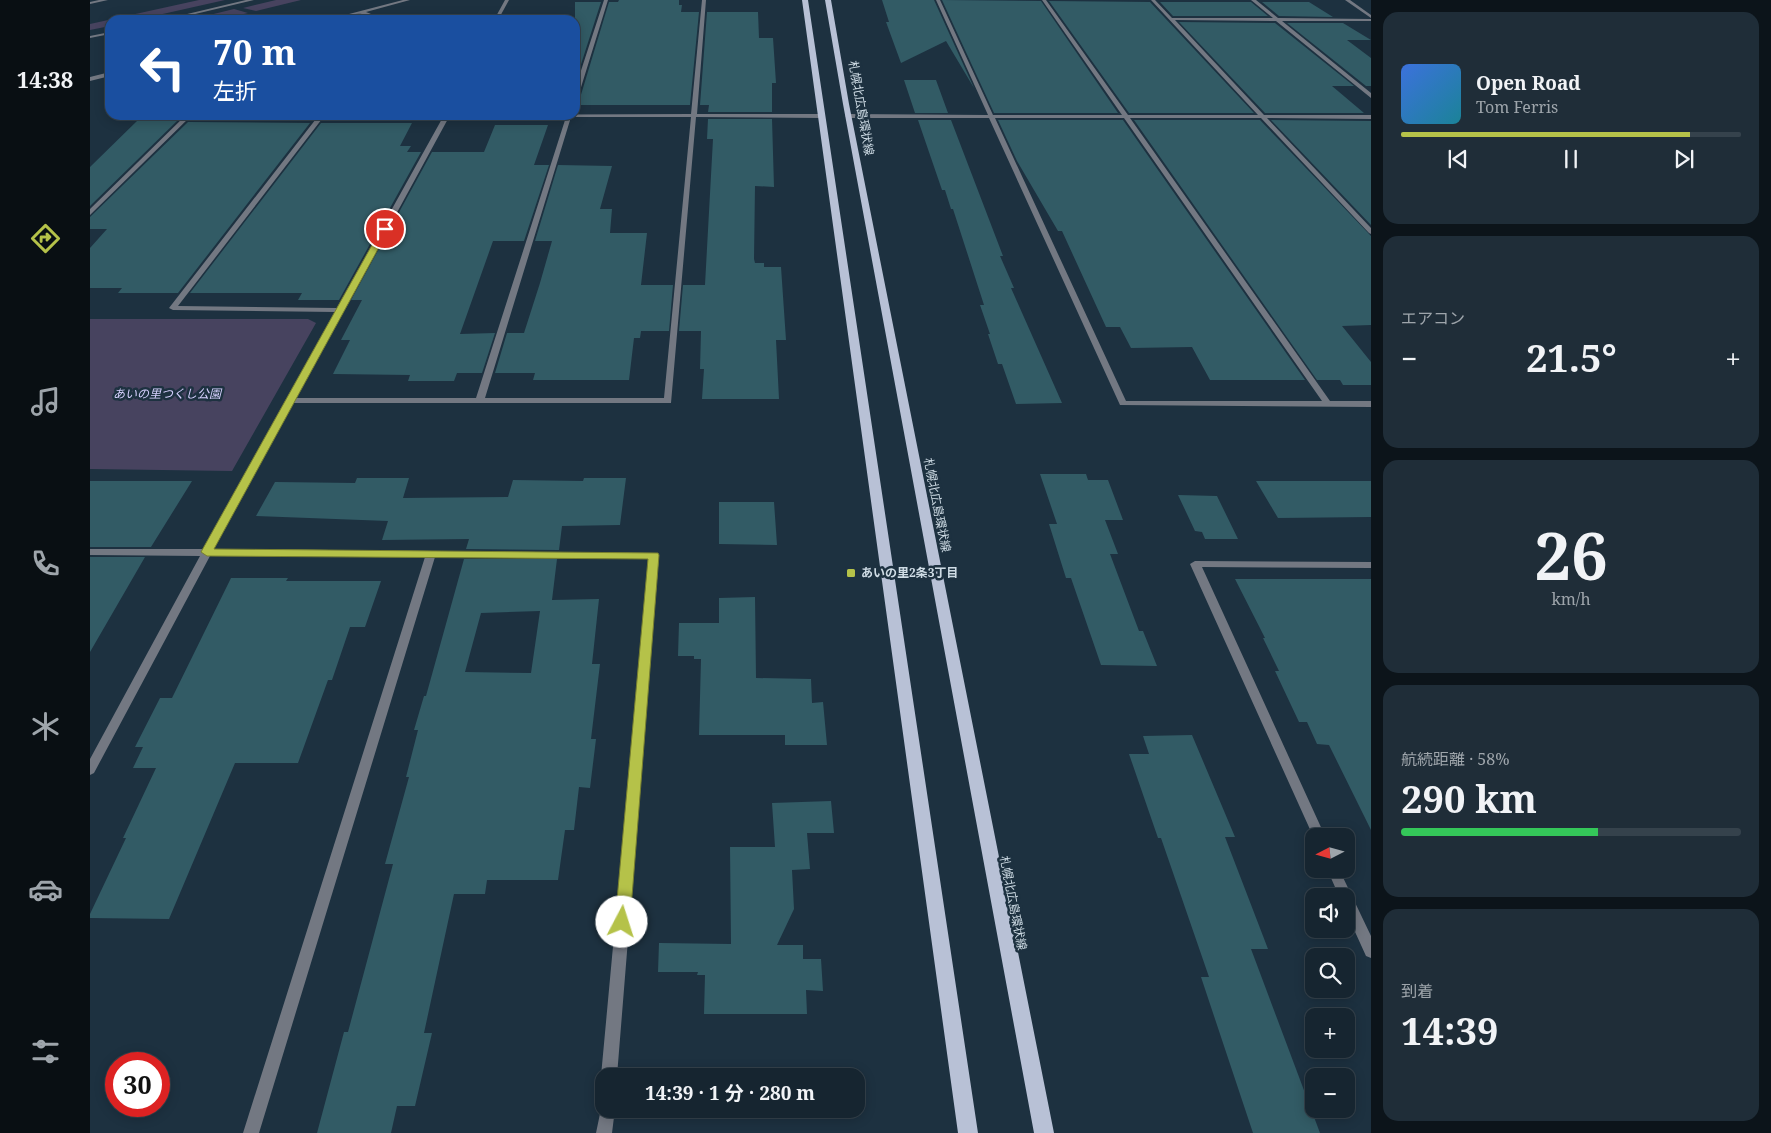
<!DOCTYPE html>
<html lang="ja">
<head>
<meta charset="utf-8">
<style>
	body { margin:0; font-family:"Noto Serif","Noto Sans JP",serif; background:#1f2d38; color:#f1f3f6; height:100vh; display:flex; flex-direction:column; font-size:19px; white-space:nowrap }
	* { box-sizing:border-box; margin:0 }
	p { font-size:16px; color:#9ea5ab }
	.icon { flex:none; width:28px; height:28px; fill:none; stroke:currentColor; stroke-width:2; stroke-linecap:round; stroke-linejoin:round }
	.map { position:relative; flex:1; overflow:hidden }
	.panel { display:flex; flex-direction:column; gap:12px; padding:12px; background:#0c141a; width:400px }
	.panel>* { flex:none }
	.banner { position:absolute; left:15px; top:15px; width:475px; height:105px; border-radius:15px; box-shadow:0 2px 12px #0003,0 0 0 1px #35424c; background:#1a4fa0; color:#fff; overflow:hidden }
	.needle { width:32px; rotate:264deg }
	.buttons { position:absolute; left:1215px; top:828px; display:grid; gap:10px }
	.buttons a { display:grid; place-items:center; width:50px; height:50px; border-radius:10px; background:#162530; box-shadow:0 2px 12px #0003,0 0 0 1px #35424c; font-size:25px }
	.speed { position:absolute; left:15px; top:1052px; display:flex; gap:10px; font-size:25px; font-weight:700; text-align:center }
	.speed>* { display:grid; place-content:center; width:65px; height:65px; border-radius:50%; background:#162530; box-shadow:0 2px 12px #0003,0 0 0 1px #35424c; line-height:1 }
	.speed .limit { border:8px solid #d22; background:#fff; color:#111 }
	.pin { position:absolute; display:grid; place-items:center; width:42px; height:42px; color:#fff; margin:-21px; border:2px solid #fff; border-radius:50%; box-shadow:0 1px 5px #0007 }
	.me { position:absolute; width:55px; margin:-28px; rotate:5deg; stroke-linejoin:round; filter:drop-shadow(0 0 4px #0008) }
	.turn { display:flex; align-items:center; gap:18px; height:105px; padding:0 25px; font-size:22px }
	.turn .icon { width:65px; height:65px; stroke-width:2.5 }
	.turn b { display:block; font-size:35px; line-height:42px }
	.big { font-size:38px; font-weight:700; line-height:1.1 }
	.panel .widget { flex:1; display:flex; flex-direction:column; justify-content:center; gap:8px; min-width:0; padding:0 18px; border-radius:15px; background:#1f2d38 }
	.panel .dial { align-items:center; gap:0 }
	.dial b { font-size:65px; line-height:1 }
	.song { display:flex; align-items:center; gap:15px }
	.cover { width:60px; height:60px; border-radius:8px; background:linear-gradient(135deg,hsl(220 70% 55%),hsl(190 70% 35%)) }
	.played { height:5px; border-radius:2px; background:linear-gradient(90deg,#b5c249 85%,#35424c 85%) }
	.keys { display:flex; justify-content:space-around; direction:ltr }
	.heat { display:flex; justify-content:space-between; align-items:center; font-size:28px; direction:ltr }
	.charge { height:8px; border-radius:4px; background:linear-gradient(90deg,#34c759 58%,#35424c 0) }
	.trip { position:absolute; left:505px; top:1068px; width:270px; height:50px; border-radius:15px; background:#162530; box-shadow:0 2px 12px #0003,0 0 0 1px #35424c; font-weight:700; line-height:50px; text-align:center }
	main { display:flex; flex:1; min-height:0 }
	.menu { display:flex; flex-direction:column; width:90px; justify-content:space-around; align-items:center; background:#090f13; color:#9ea5ab }
	.menu .icon { width:35px; height:35px }
	.menu .current { color:#b5c249 }
	.menu b { font-size:22px; color:#f1f3f6 }
	.map>svg:first-child { display:block }
	.green { fill:#47435f }
	.building { fill:#325b65; fill-rule:evenodd }
	.lines { fill:none; stroke-linecap:round; stroke-linejoin:round }
	.minor { fill:#737882; fill-rule:evenodd }
	.tertiary { fill:#737882; fill-rule:evenodd }
	.primary { fill:#b8c1d6; fill-rule:evenodd }
	.route { fill:#b5c249; stroke:#767e2f }
	.poi-dot { fill:#b5c249; stroke:#1d3140; stroke-width:2 }
	.labels { text-anchor:middle; stroke-width:5; stroke-linejoin:round; paint-order:stroke }
	.street-label { font-size:12px; fill:#cfdce5; stroke:#1d3140 }
	.park-label { font-size:12px; font-style:italic; fill:#d7d1ff; stroke:#1d3140 }
	.poi-label { font-size:12px; font-weight:bold; fill:#cfdce5; stroke:#1d3140; text-anchor:start }
</style>
</head>
<body>
<main>
<nav class="menu">
<b>14:38</b>
<svg class="icon current" aria-label="directions" viewBox="0 0 24 24"><path d="M12 3l9 9-9 9-9-9zM9 14v-3h6M13 9l2 2-2 2"/></svg>
<svg class="icon" aria-label="music" viewBox="0 0 24 24"><path d="M9 18V5l10-2v13"/><circle cx="6" cy="18" r="3"/><circle cx="16" cy="16" r="3"/></svg>
<svg class="icon" aria-label="phone" viewBox="0 0 24 24"><path d="M5 4h4l2 5-3 2q2 4 5 5l2-3 5 2v4C11 20 4 13 5 4z"/></svg>
<svg class="icon" aria-label="climate" viewBox="0 0 24 24"><path d="M12 3v18M4 7l16 10M4 17L20 7"/></svg>
<svg class="icon" aria-label="car" viewBox="0 0 24 24"><path d="M5 17H2v-5l4-1 3-4h7l3 4 3 1v5h-3M9 17h6M6 11h13"/><circle cx="7" cy="17" r="2"/><circle cx="17" cy="17" r="2"/></svg>
<svg class="icon" aria-label="filters" viewBox="0 0 24 24"><path d="M4 7h16M4 17h16"/><circle cx="9" cy="7" r="2"/><circle cx="15" cy="17" r="2"/></svg>
</nav>
<div class="map">
<svg width="1281" height="1133" viewBox="0 0 1281 1133">
	<rect width="100%" height="100%" fill="#1d3140"/>
	<path class="green" d="M109 0H135L46 20H20V26L0 30V24Z
		M186 0H211L166 11 153 8Z
		M144 9 158 13 128 20H99Z
		M0 319H218L226 323 142 471 0 469Z"/>
	<path class="building" d="M529 0H589V5H592L591 12H609L600 105H485V101L490 98 519 2H528Z
		M792 0H844L884 88 856 41 811 63 796 22H799Z
		M852 0 951 1 1028 113H904Z
		M959 1 1060 2 1164 113H1039Z
		M485 2H511L485 83Z
		M1070 2H1161L1178 16H1083Z
		M1172 2H1219L1243 17 1189 16Z
		M617 12H668L669 38H683L686 83H682V112H618L619 105H610Z
		M1089 22 1185 23 1264 86H1242L1274 113H1175Z
		M1197 23H1253L1281 40H1257L1281 58V86H1276Z
		M814 80H846L858 113H825Z
		M618 119H682L684 187 665 186 664 259 665 263H674V267H691L696 340H686L689 399H612L614 369H610L611 331H589L593 285H615L623 139H617Z
		M828 120H861L913 256H910L924 288H921L972 403 926 404 912 364H908L898 334H900L890 305H894L863 209H861L855 190H852Z
		M908 120H1033L1215 380H1120L1102 347 1041 348 1030 327H1016L972 231H968L927 161Z
		M1044 120H1170L1281 236V325L1252 326 1281 362V385H1253L1250 380H1227Z
		M1181 120 1281 121V225Z
		M47 121H87L0 206V167Z
		M98 122 220 123 88 293H28L32 288H0V248L17 229H0V217Z
		M231 123H322L310 146H321L317 152H331L249 300H208L212 293H100Z
		M405 125H458L444 165H459L434 241H403L370 334 405 333 392 373H367L364 381H318L320 375 243 374 260 340H251L272 300H261L342 152H394Z
		M468 165 522 166 510 209H522L520 233H557L551 285H583L579 331H551L550 338H544L539 380H443L445 373H405L417 333H434L450 283 462 241H445Z
		M950 474H996L998 480H1018L1033 520H1015L1028 554H1020L1049 631H1053L1067 666 1011 665 981 578H976L959 524H967Z
		M267 478H319L313 498 418 497 423 480 493 481 494 478H536L530 525 472 526 469 550 376 549 379 539 292 540 298 521 166 516 185 482 265 483Z
		M0 481H102L61 547H0Z
		M1166 481H1281V517L1188 518Z
		M1088 495 1127 496 1148 539H1115L1112 532 1105 531Z
		M629 502H684L687 545 629 544Z
		M0 557H55L0 652Z
		M374 559H467L462 600 509 599 502 664H510L501 739H506L500 788 489 787 484 830H475L468 880H397L395 894H364L334 1033H342L325 1106H307L301 1133H227L254 1032H258L303 864H295L319 777H316L328 730H324L334 696H336ZM450 611 441 673 375 672 391 613Z
		M141 578H198L196 581H291L275 627H260L242 680H238L208 763H145L79 919 0 918V914L36 838H33L66 768H43L53 747H45L70 698H82Z
		M1145 579H1281V830L1239 745 1227 744 1217 722H1209L1185 671H1189L1173 638H1175Z
		M665 597 666 678 721 679 722 703 733 702 737 745H695V735H609L611 659H604V656H588L589 623H629V598Z
		M1102 735 1145 837H1135L1178 949H1161L1230 1133H1163L1111 977H1119L1071 838H1068L1039 754H1059L1053 736Z
		M741 801 744 833H717L720 869 702 870 704 909 687 945H713V959H731L733 991 716 990 717 1014H614L615 975H607L608 972H568L569 943 641 944 640 847H685L682 803Z"/>
	<g class="lines">
		<path class="minor" d="M9 0H18L0 4V2Z
			M313 0H320L276 12 296 20C287 20 281 15 272 14 263 12 247 20 236 20Z
			M415 0H419L408 20H404Z
			M514 0H518L488 97 485 99V89Z
			M612 0H616L607 114H732L735 116 732 118 606 117 581 403H203L123 549 567 553 569 555 527 1076H514V1081L511 1076 559 558 345 557 169 1133H153L335 557 120 556 4 773 0 775V759L110 556 0 555V549H114L245 312 83 310 79 308 229 115H235L88 306 247 308 353 117H312L309 115 601 114ZM359 117H476L386 398H206ZM481 117H601L574 398H395Z
			M846 0H850L903 115H1032L952 0H956L1038 115H1168L1061 0H1065L1082 18H1183L1161 0H1166L1188 18 1281 19V21H1192L1281 93V98L1186 21 1085 20 1174 115H1281V119L1177 118 1281 228V234L1279 233 1171 118H1040L1240 401H1281V407L1030 405 899 118H758L755 116 758 114 898 115ZM905 118H1034L1232 401H1036Z
			M1255 0H1260L1281 15V18Z
			M20 72V76L0 81V77Z
			M96 115H102L0 215V209Z
			M1105 561 1281 562V568L1112 567 1235 836H1224V838L1223 836 1100 564Z
			M1237 869H1249L1281 936V958L1276 956 1256 912V896H1249Z
			M514 1103V1109H525L522 1133H506L512 1104Z"/>
		<path class="tertiary" d="M156 0H164L80 20H72Z
			M20 32V34L0 38V36Z"/>
		<path class="primary" d="M712 0H718L888 1133H868Z
			M735 0H741L759 104 964 1133H944L753 104Z"/>
	</g>
	<path class="route" d="M292 227 299 229 124 549 568 553 569 555 540 922 538 927 532 929 527 927 525 922 558 559 117 556 111 552Z"/>
	<rect class="poi-dot" x="756" y="568" width="10" height="10" rx="2.5"/>
	<g class="labels">
		<g class="street-label">
			<text transform="translate(771 108) rotate(80)" y="4">札幌北広島環状線</text>
			<text transform="translate(847 505) rotate(79)" y="4">札幌北広島環状線</text>
			<text transform="translate(923 903) rotate(79)" y="4">札幌北広島環状線</text>
		</g>
		<g class="park-label">
			<text x="77" y="398">あいの里つくし公園</text>
		</g>
		<g class="poi-label">
			<text x="771" y="577">あいの里2条3丁目</text>
		</g>
	</g>
</svg>
<div class="buttons">
<a><svg class="needle" viewBox="-14 -14 28 28"><path d="M0-13l5 13h-10z" fill="#e53935"/><path d="M0 13l5-13h-10z" fill="#9ea5ab"/></svg></a>
<a><svg class="icon" aria-label="sound" viewBox="0 0 24 24"><path d="M4 9h4l5-4v14l-5-4H4zM17 9q2 3 0 6"/></svg></a>
<a><svg class="icon" aria-label="search" viewBox="0 0 24 24"><circle cx="10" cy="10" r="6"/><path d="M15 15l6 6"/></svg></a>
<a>+</a>
<a>−</a>
</div>
<div class="speed"><div class="limit">30</div></div>
<div class="pin" style="left:295px;top:229px;background:#d93025"><svg class="icon" aria-label="arrive" viewBox="0 0 24 24"><path d="M6 21V4h12l-3 4 3 4H6"/></svg></div>
<svg class="me" style="left:532px;top:922px" viewBox="-20 -20 40 40"><circle r="19" fill="#fff"/><path d="M0-13L10 11 0 6-10 11z" fill="#b5c249"/></svg>
<div class="trip">14:39 · 1 分 · 280 m</div>
<div class="banner">
<div class="turn"><svg class="icon" aria-label="left" viewBox="0 0 24 24"><path d="M17 20v-9H6M10 6l-5 5 5 5"/></svg><div><b>70 m</b>左折</div></div>
</div>
</div>
<section class="panel">
<div class="widget">
<div class="song"><i class="cover"></i><div><b>Open Road</b><p>Tom Ferris</p></div></div>
<div class="played"></div>
<div class="keys"><svg class="icon" aria-label="previous" viewBox="0 0 24 24"><path d="M18 5L8 12l10 7zM5 5v14"/></svg><svg class="icon" aria-label="pause" viewBox="0 0 24 24"><path d="M8 5v14M16 5v14"/></svg><svg class="icon" aria-label="next" viewBox="0 0 24 24"><path d="M6 5l10 7-10 7zM19 5v14"/></svg></div>
</div>
<div class="widget"><p>エアコン</p>
<div class="heat"><a>−</a><b class="big">21.5°</b><a>+</a></div>
</div>
<div class="widget dial"><b>26</b><p>km/h</p></div>
<div class="widget"><p>航続距離 · 58%</p><b class="big">290 km</b><div class="charge"></div></div>
<div class="widget"><p>到着</p><b class="big">14:39</b></div>
</section>
</main>
</body>
</html>
